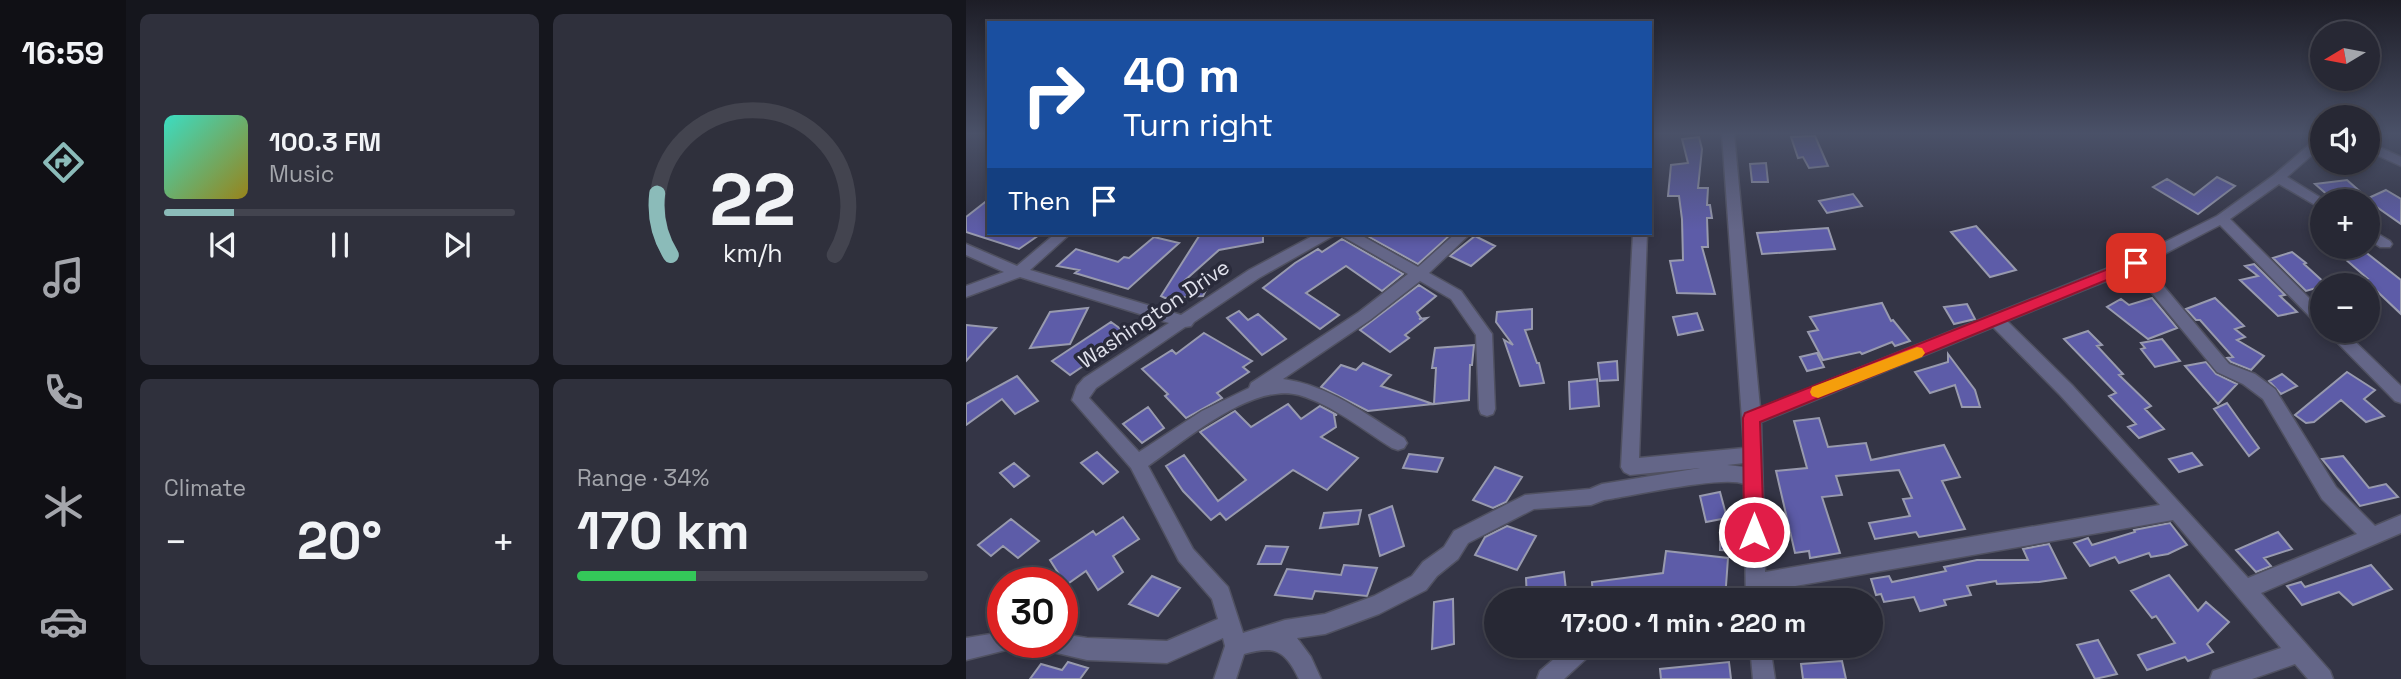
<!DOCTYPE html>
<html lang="en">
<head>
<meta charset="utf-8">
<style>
	body { margin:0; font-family:"Space Grotesk",sans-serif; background:#2f303c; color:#f1f3f6; height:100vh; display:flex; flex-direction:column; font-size:26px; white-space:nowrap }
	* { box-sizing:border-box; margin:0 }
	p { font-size:23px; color:#a4a6ac }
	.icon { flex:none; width:38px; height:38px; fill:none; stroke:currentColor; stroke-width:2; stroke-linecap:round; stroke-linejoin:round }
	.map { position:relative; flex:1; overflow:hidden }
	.details { display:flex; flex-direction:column; gap:14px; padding:14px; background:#15161d; width:840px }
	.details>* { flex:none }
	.banner { position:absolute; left:21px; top:21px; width:665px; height:214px; border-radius:0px; box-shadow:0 4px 10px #0003,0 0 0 2px #43444f; background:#1a4fa0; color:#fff; overflow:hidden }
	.needle { width:46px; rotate:260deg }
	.buttons { position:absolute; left:1344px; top:21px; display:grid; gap:14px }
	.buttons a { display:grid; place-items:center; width:70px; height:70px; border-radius:50%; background:#272834; box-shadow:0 4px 10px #0003,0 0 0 2px #43444f; font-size:35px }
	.speed { position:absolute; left:21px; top:567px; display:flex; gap:14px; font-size:35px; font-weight:700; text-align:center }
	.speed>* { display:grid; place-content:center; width:91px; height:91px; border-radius:50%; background:#272834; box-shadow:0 4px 10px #0003,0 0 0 2px #43444f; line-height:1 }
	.speed .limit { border:10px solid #d22; background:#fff; color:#111 }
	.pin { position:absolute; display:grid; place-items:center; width:60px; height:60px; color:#fff; margin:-30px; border-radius:14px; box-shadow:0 4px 10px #0006 }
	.me { position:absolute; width:77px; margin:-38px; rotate:0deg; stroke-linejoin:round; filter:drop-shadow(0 0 5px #0008) }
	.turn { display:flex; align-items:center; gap:24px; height:147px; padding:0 21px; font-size:32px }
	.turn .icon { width:91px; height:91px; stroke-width:2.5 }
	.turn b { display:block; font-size:49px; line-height:60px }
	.then { display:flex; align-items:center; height:66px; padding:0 21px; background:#0003; gap:14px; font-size:26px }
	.big { font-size:52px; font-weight:600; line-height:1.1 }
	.details .card { flex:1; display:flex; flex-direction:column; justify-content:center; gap:10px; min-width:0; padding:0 24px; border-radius:10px; background:#2f303c }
	.details .dial { align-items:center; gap:0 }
	.dial svg { height:182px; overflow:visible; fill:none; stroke:#43444f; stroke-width:7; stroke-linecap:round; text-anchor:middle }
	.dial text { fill:#f1f3f6; stroke:none }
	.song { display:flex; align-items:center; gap:21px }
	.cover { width:84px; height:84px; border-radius:10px; background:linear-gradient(135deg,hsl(170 70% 55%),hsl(50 70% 35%)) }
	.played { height:7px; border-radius:4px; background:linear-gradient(90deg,#8bbbb9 20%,#43444f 20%) }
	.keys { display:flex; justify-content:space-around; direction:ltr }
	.heat { display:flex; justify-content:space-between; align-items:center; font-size:38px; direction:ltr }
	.charge { height:10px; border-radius:5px; background:linear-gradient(90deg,#34c759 34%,#43444f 0) }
	.details .tiles { flex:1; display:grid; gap:14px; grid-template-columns:repeat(2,1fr) }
	.trip { position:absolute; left:518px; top:588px; width:399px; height:70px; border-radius:35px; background:#272834; box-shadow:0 4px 10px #0003,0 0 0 2px #43444f; font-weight:600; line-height:70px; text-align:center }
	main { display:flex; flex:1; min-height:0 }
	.menu { display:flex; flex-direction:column; width:126px; justify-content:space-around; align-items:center; background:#101015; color:#a4a6ac }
	.menu .icon { width:49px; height:49px }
	.menu .selected { color:#8bbbb9 }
	.menu b { font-size:32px; color:#f1f3f6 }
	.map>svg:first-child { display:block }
	.building { fill:#5d5ca8; stroke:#989aae; stroke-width:2 }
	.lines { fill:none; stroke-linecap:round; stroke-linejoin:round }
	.minor-casing { stroke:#505161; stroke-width:3 }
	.minor { fill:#646688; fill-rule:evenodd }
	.route { fill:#e11d48; stroke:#92132f; stroke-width:2 }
	.slow { fill:#f59e0b }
	.labels { text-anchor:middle; stroke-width:7; stroke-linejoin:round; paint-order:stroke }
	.street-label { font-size:21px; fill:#e0e1ec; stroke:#2a2b3b }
</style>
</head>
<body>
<main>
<nav class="menu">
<b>16:59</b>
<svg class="icon selected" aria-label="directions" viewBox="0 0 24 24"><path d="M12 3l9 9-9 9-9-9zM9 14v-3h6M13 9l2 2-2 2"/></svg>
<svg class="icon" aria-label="music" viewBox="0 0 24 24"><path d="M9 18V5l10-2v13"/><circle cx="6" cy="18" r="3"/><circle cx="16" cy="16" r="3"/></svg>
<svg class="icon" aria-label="phone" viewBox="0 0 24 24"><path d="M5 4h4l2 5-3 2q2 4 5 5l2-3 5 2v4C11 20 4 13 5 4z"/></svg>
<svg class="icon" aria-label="climate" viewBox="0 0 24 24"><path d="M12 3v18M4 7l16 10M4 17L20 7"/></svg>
<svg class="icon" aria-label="car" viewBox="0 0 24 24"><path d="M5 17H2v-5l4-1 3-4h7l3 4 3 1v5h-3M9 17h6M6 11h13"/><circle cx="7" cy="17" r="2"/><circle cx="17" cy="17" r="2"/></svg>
</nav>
<section class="details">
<div class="tiles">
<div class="card">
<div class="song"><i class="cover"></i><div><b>100.3 FM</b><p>Music</p></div></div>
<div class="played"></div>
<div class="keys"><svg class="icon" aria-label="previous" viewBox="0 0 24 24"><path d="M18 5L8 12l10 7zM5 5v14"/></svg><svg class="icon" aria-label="pause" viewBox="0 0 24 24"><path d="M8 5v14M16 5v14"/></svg><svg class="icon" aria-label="next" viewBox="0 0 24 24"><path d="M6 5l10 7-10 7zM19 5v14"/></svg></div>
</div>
<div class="card dial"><svg viewBox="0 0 100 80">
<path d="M14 69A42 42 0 1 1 86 69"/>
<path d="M14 69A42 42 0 0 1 8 42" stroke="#8bbbb9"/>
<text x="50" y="56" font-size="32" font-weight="700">22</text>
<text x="50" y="72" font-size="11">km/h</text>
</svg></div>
<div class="card"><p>Climate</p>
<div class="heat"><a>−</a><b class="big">20°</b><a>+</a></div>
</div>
<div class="card"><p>Range · 34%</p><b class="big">170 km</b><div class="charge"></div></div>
</div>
</section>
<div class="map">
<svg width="1435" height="679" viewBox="0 0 1435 679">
	<rect width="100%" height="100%" fill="#343546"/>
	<path class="building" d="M849 136 862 166 843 168 837 157 832 158 825 137Z
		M733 137 736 149 732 188H742L741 205H744L746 218H741L742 247H736L749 294 711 293 704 261 717 260 716 219 713 196H702L705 165 722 163 716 139Z
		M800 163 802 182H786L784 164Z
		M1251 177 1269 186 1232 214 1187 187 1201 179 1228 195Z
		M1381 180 1398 195 1365 198 1349 184Z
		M1420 190 1435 199V224L1402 201H1396Z
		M887 194 896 206 861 213 853 201Z
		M23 199V233H76L53 249 0 232V217Z
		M1010 226 1050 270 1024 277 985 232Z
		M862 228 869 249 796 254 791 233Z
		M235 233H297V242L253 250 217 282H244L237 296 199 298 195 296Z
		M396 233H478L483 236 452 264Z
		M509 236 529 246 505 266 484 256Z
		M188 237 213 243 162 289 109 273 113 270 91 266 110 249 152 262 158 257 163 258Z
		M376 239 437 274 416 291 380 266 340 293 373 315 354 329 297 288 329 263 352 249 356 252Z
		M1393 247 1435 280V314L1397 278H1401L1371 252Z
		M1326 252 1340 263 1338 264 1361 285 1340 291 1307 258Z
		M1288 264 1319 295 1314 296 1331 312 1312 316 1274 280 1292 276 1279 266Z
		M453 285 470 296 451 312 455 318 453 319 461 318 439 335 443 338 424 352 394 330Z
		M1186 298 1211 328 1182 339 1141 307 1155 299 1163 305Z
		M1249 298 1278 326 1269 329 1279 337 1271 340 1298 356 1285 370 1265 362 1261 358 1267 357 1234 320H1230L1220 309Z
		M916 303 925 321 927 320 944 341 929 346 926 342 896 354 894 352 857 360 842 332 852 330 844 317Z
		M1001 304 1009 319 988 324 978 307Z
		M122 308 104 344 64 348 84 312Z
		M566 309V329L559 330 571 363H573L578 383 554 386 538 340 547 345 530 322 531 312Z
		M273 311 282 320 292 314 320 339 296 355 261 318Z
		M731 313 737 330 712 335 707 317Z
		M145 322 163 335 104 375 86 361Z
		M0 325 30 328 0 361Z
		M1122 331 1136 345 1131 346 1157 374 1153 375 1185 406 1179 409 1198 429 1173 438 1162 427 1170 424 1143 396 1150 393 1098 339Z
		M238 333 286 361 277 367 283 372 251 393 256 398 220 418 199 396 202 394 176 369 206 350 210 354Z
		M1196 339 1214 361 1189 367 1175 349 1179 348 1175 343Z
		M508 345 506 365H504L503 400 468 404 470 368H466L469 348Z
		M851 353 858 367 841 371 834 357Z
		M982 354 1009 390 1014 407H996L989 385 964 393 949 372 982 362Z
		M651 361 652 380 634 381 632 363Z
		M1240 362 1250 374 1271 384 1252 404 1219 366Z
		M397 363 425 375 415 386 467 404 402 411 355 387 375 365 390 370Z
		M1381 372 1409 390 1398 399 1418 416 1400 422 1375 400 1348 422 1340 423 1329 415Z
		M1316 374 1331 386 1315 394 1303 381Z
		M51 376 72 401 49 414 36 399 0 425V404Z
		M631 379 633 406 604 409 603 382Z
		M1261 403 1293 448 1283 456 1248 409Z
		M322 404 335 419 354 406 371 415H368L370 427 355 437 392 458 361 490 327 470 260 520 254 513 245 520 217 491 200 466 218 455 252 501 280 480 234 432 269 411 285 427Z
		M182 407 198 428 176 443 157 424Z
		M853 418 862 447 900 443 905 460 978 445 994 477 976 481 999 529 953 537 950 532 909 539 903 523 944 516 937 499 946 498 933 470 870 476 876 495 856 497 874 553 844 558 843 551 829 553 810 471 841 468 828 421Z
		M131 452 152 472 137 484 115 463Z
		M1226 453 1236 465 1213 472 1203 459Z
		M443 454 477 458 471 472 437 468Z
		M1377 456 1403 488 1420 484 1432 497 1394 506 1356 459Z
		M48 463 63 476 48 487 34 473Z
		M529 467 556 477 540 502 527 508 507 500Z
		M754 492 761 518 740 522 734 496Z
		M426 506 438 546 414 556 403 515Z
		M395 510 392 524 354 528 358 513Z
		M157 517 173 539 147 556 157 572 132 590 120 571 100 585 84 560 127 531 130 535Z
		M45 519 73 541 52 558 37 546 25 556 12 545Z
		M1204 523 1221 545 1202 554 1185 557 1183 553 1153 563 1149 557 1124 566 1108 543 1122 538 1126 545 1169 532 1168 530Z
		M541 526 570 536 551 570 509 555 519 537Z
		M754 530 771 532 770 551 754 550Z
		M1312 532 1326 549 1298 558 1305 566 1290 572 1270 550Z
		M1083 544 1100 578 1073 582 1031 584 1030 581 1001 586 1005 595 978 600 980 605 954 611 948 597 918 602 915 594 910 595 905 579 923 576 926 582 980 571 978 567 1011 560H1062L1057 549Z
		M300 546 322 547 315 564H292Z
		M700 551 762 558 759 600 679 595 680 600H627L626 582 697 573Z
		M378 565 411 568 401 596 349 591 346 599 309 595 321 569 375 575Z
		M1405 565 1426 589 1387 605 1373 592 1336 605 1321 586 1335 582 1339 587Z
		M598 572 601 600H561L560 578Z
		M1203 575 1232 611 1240 602 1263 622 1241 644 1247 652 1222 661 1219 657 1181 670 1172 655 1209 643 1190 616 1186 618 1165 591Z
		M186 576 214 588 192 616 163 604Z
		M487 599 488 644 466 649 468 602Z
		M1132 640 1151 674 1129 679 1111 645Z
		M876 661 880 679H837L835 664Z
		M102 662 122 668 114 679H64L75 664 96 670Z
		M763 662 765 679H695L694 669Z"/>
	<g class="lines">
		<g class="minor-casing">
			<path id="minor" d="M756 134H768L794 408 1165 259 1251 216 1308 175 1352 137 1356 136V146L1321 177 1360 201H1356V209L1313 184 1264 219 1356 311V326L1351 324 1254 225 1179 264 1263 364 1289 374 1309 389 1370 487 1409 526 1435 515V533L1295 593 1364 671 1367 679H1342L1329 664 1286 679H1244L1247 671 1315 648 1207 520 800 591V600H780L778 484C758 475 666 496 638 500L625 505 568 509 502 543 492 559 471 576 460 590 413 614 359 634 331 638 345 657 355 679H333C319 650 309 645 278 654L270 679H248L259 646 257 638 201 663 121 660 74 649 71 642H96V634L121 638 201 641 252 619 246 599 213 561 165 468 106 400 111 386 118 378 203 323 54 277 0 297V286L38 272 0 255V244L51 266 90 233H105L64 270 215 315 283 270 352 233H369L367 236 293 278 228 322 225 326 219 327 130 388 123 398 173 452 236 411 283 388 285 383 393 312 442 274 376 236 374 233H391L452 267 490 233H505L463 273 495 291 526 334 529 409 527 414 521 416 515 414 513 409 510 335 485 299 454 281 404 320 317 379C362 385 400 414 438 438L441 443 438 448 432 450 426 448C397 430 367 405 333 395 286 382 219 441 182 466L227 549 262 587 277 633 319 620 359 614 408 596 446 576 457 562 478 547 488 531 559 495 624 489 636 484 734 468 664 475 658 472 655 467 667 233H681L673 458 778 448ZM1167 270 1251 372 1277 384 1297 399 1356 499 1391 534 1282 578 1106 385 1041 321ZM1027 327 1094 395 1194 505 799 572 795 422ZM778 463V467L761 465Z
				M1402 142 1435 157V166L1402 151Z
				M1402 228 1424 241 1426 244 1424 247H1414L1402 239Z
				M1360 331H1378L1435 386V403L1429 401Z
				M37 632V642H47L44 649 0 660V638Z
				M603 646H638L634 653 622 657 598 679H571L574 671Z
				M784 646H804L809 679H787Z"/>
		</g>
		<use href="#minor" class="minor"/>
	</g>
	<linearGradient id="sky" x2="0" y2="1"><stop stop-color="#1d1d26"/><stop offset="0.58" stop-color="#4a5168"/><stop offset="1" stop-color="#4a5168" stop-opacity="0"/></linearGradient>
	<rect width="1435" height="230" fill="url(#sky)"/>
	<path class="route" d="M1170 258 1178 263 1175 266 794 422 798 532 795 538 788 541 781 538 778 532 777 418 779 413Z"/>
	<path class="slow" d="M951 347 956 348 959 353 956 357 852 398 846 396 844 392 846 387Z"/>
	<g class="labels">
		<g class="street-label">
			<text transform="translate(188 314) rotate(-34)" y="7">Washington Drive</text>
		</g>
	</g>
</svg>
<div class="buttons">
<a><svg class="needle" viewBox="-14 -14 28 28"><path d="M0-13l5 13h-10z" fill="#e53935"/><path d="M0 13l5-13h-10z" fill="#a4a6ac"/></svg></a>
<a><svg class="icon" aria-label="sound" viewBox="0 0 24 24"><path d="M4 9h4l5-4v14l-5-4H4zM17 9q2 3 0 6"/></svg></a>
<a>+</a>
<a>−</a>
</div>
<div class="speed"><div class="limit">30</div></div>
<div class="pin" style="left:1170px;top:263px;background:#d93025"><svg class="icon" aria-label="arrive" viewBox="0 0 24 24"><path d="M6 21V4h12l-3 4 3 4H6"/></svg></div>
<svg class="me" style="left:788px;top:532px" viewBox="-20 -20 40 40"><circle r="17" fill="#e11d48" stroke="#fff" stroke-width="3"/><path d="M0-11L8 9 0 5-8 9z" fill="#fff"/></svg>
<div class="trip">17:00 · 1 min · 220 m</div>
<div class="banner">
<div class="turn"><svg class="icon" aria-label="right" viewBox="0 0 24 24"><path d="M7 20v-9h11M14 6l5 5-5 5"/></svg><div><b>40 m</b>Turn right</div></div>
<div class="then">Then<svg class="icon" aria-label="arrive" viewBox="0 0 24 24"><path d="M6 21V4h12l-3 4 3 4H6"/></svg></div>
</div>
</div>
</main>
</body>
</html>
